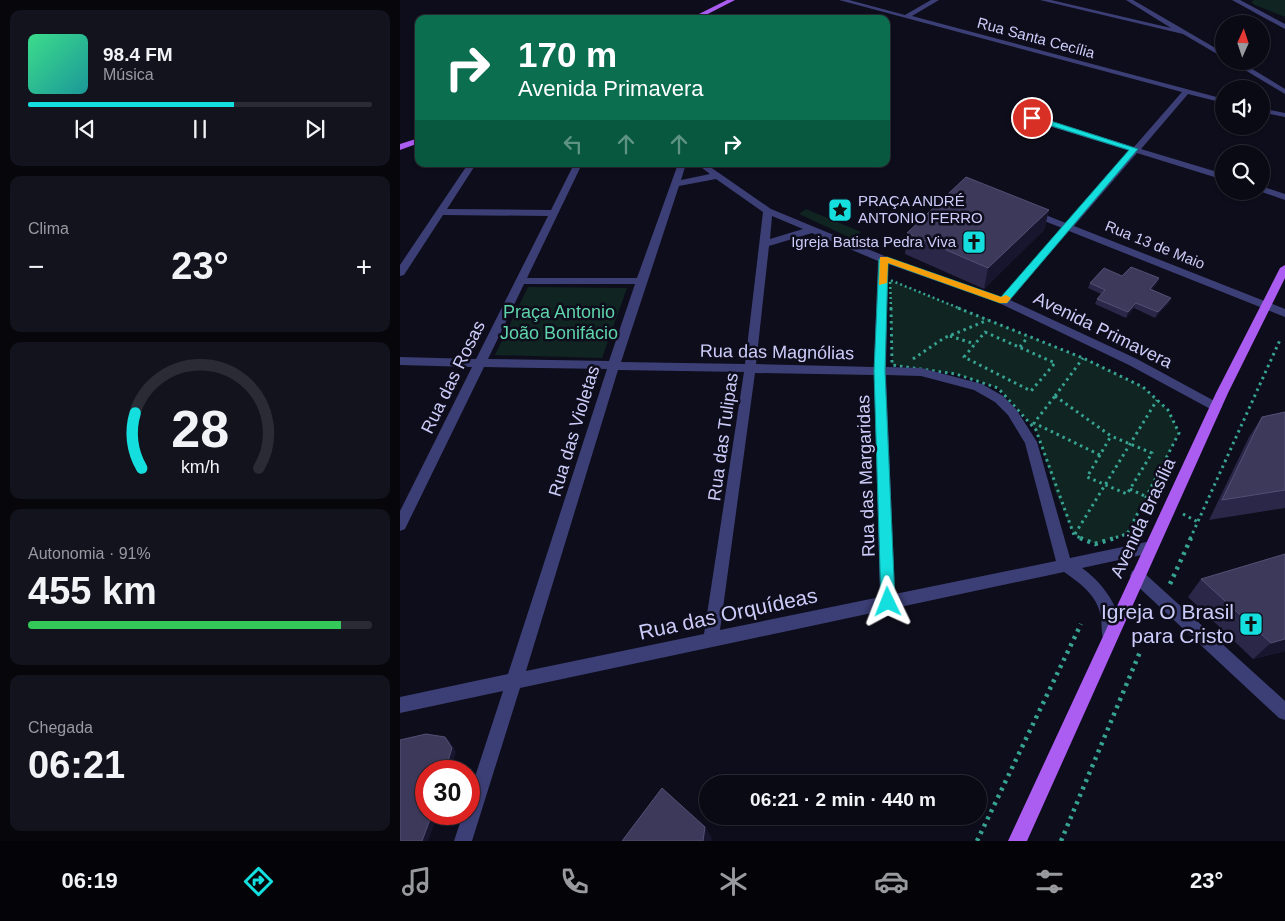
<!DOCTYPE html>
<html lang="pt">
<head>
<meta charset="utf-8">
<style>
	body { margin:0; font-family:Arial,sans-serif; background:#13131d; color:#f1f3f6; height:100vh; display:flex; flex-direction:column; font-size:19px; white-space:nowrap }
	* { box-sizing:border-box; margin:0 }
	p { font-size:16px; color:#999aa0 }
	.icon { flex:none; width:28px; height:28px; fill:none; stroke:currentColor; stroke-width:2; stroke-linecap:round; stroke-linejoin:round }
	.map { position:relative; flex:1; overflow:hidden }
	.panel { display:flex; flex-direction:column; gap:10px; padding:10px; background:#06060b; width:400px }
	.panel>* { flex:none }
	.banner { position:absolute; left:15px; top:15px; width:475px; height:152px; border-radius:10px; box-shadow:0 1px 4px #0004,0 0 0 1px #2a2b34; background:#0b6e4f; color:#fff; overflow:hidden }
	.needle { width:32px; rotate:3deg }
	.buttons { position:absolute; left:815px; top:15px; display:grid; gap:10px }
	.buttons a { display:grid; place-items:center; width:55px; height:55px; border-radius:50%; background:#0a0a14; box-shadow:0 1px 4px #0004,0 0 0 1px #2a2b34; font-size:25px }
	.speed { position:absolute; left:15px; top:760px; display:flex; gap:10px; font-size:25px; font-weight:700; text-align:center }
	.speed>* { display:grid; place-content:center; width:65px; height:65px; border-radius:50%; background:#0a0a14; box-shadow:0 1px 4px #0004,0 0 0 1px #2a2b34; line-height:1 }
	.speed .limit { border:8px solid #d22; background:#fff; color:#111 }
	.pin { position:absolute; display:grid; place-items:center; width:42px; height:42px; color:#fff; margin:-21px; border:2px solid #fff; border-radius:50%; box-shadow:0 1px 5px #0007 }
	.me { position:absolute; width:55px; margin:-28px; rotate:358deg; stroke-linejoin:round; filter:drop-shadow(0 0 4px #0008) }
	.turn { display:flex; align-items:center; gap:18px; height:105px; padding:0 20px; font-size:22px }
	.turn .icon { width:65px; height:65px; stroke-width:2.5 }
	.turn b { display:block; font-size:35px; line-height:42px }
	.lanes { display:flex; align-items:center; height:48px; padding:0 20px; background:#0003; justify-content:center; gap:25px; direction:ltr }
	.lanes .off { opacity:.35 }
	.big { font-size:38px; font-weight:600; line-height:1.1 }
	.panel .tile { flex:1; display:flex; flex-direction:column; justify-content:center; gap:8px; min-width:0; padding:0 18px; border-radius:10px; background:#13131d }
	.panel .dial { align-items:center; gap:0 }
	.dial svg { height:130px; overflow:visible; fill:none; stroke:#2a2b34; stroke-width:7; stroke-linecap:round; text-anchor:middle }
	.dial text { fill:#f1f3f6; stroke:none }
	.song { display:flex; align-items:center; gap:15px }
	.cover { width:60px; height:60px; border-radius:8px; background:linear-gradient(135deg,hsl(150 70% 55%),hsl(180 70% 35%)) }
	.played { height:5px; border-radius:2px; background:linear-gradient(90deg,#14dede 60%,#2a2b34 60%) }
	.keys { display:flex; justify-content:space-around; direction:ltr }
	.heat { display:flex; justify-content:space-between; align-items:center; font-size:28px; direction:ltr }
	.charge { height:8px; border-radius:4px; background:linear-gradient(90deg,#34c759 91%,#2a2b34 0) }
	.trip { position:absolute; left:299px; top:775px; width:288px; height:50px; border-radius:25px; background:#0a0a14; box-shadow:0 1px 4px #0004,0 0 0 1px #2a2b34; font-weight:600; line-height:50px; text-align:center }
	.tab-bar { display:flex; height:80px; justify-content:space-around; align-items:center; background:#040408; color:#999aa0 }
	.tab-bar .icon { width:35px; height:35px }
	.tab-bar .active { color:#14dede }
	.tab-bar b { font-size:22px; color:#f1f3f6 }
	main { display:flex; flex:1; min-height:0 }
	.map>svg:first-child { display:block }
	.green { fill:#102522 }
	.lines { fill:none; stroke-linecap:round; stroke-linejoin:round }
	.path-far2 { stroke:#37a392; stroke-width:2.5; stroke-dasharray:2 3; stroke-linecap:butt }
	.path-far1 { stroke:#37a392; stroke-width:3; stroke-dasharray:2.5 4; stroke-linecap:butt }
	.path { stroke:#37a392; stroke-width:4.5; stroke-dasharray:3 5; stroke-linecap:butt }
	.minor { fill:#3c3f76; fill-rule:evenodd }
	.major { fill:#ab5cf1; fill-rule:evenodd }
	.wall { fill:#2a2748 }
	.shaded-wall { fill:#18152e }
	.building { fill:#3c395b; stroke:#525074 }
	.route { fill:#14dede; stroke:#0d9090 }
	.slow { fill:#f59e0b }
	.labels { text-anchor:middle; stroke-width:5; stroke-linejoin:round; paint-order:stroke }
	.far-street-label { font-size:15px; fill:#ccccfa; stroke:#0e0d1b }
	.far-poi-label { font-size:15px; fill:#ccccfa; stroke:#0e0d1b; text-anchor:start }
	.park-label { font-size:18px; fill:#5fd3aa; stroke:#0e0d1b }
	.street-label { font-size:18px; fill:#ccccfa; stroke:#0e0d1b }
	.near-poi-label { font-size:21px; fill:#ccccfa; stroke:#0e0d1b; text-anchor:end }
	.near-street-label { font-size:21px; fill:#ccccfa; stroke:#0e0d1b }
</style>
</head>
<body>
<main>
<section class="panel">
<div class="tile">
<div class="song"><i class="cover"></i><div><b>98.4 FM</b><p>Música</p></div></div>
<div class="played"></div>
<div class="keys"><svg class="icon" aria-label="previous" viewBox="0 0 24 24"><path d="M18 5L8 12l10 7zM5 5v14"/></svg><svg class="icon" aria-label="pause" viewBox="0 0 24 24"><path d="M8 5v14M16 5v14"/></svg><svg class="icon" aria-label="next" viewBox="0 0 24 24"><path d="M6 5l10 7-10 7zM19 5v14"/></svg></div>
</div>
<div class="tile"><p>Clima</p>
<div class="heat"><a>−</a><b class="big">23°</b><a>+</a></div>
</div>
<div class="tile dial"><svg viewBox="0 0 100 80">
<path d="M14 69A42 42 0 1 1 86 69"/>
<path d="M14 69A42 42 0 0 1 10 35" stroke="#14dede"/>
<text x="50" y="56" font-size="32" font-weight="700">28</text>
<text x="50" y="72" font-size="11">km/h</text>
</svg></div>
<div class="tile"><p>Autonomia · 91%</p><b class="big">455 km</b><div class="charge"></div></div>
<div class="tile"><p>Chegada</p><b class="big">06:21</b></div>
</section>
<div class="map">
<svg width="885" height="841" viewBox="0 0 885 841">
	<rect width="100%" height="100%" fill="#0e0d1b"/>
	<path class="green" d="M854 0H885V17L855 5 851 2Z
		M406 209 461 232 453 239 399 214Z
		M490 280 688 360 743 387 768 410 779 433 727 534 695 544 674 535 657 496 636 430 598 388 556 374 492 365Z
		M128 287 227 288 202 358 95 355Z"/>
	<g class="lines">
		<path class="path-far2" d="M491 309 490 280 561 309"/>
		<path class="path-far1" d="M491 308 492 365 556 374 598 388 636 430 674 535 683 539
			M558 308 683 358 743 387 768 410 779 433 727 534 711 539
			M585 332 655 363 631 391 564 357Z
			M550 336 575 344
			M620 347 627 338
			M513 359 544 338 588 320
			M655 396 711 436 700 455 634 423Z
			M655 396 683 358
			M700 455 687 477 727 494 752 453 711 436
			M730 489 757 502
			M783 514 798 522
			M675 534 757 400
			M790 539 880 340"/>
		<path class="path" d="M680 538 695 544 715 538
			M770 584 791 538
			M577 841 681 624
			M661 841 740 652"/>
		<path class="minor" d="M439 0H449L505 15 531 0H539L512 16 824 99V103L788 94 741 149 824 174V180L737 153 674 226 885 309V317L669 231 610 300 737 359 820 404 822 407 816 412 729 365 599 303 488 264 486 367 521 368 582 384 603 396 616 409 637 442 670 558 751 541 756 543 758 547 756 551 751 553 682 568C703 583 728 614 716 641L710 643 704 641C701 633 702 626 701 617 698 596 680 583 664 572L120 688 72 841H54L63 814H69V795L103 691 0 713V697L108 674 207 369 84 367 5 529 0 531V511L72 367 0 365V357L76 359 148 216 43 215 4 275 0 276V265L68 164H76L47 209 151 210 174 164H182L127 278H237L278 164H286L281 180 310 174 297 164H306L371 209 487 257 601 297 662 228 629 215V211H635L666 223 730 151 629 120V116H635L734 147 782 92ZM316 179 363 212 345 364 221 362 279 186ZM372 216 403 229 370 239ZM412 233 478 261 474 367 356 364 369 246ZM124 284H235L209 361 88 359ZM218 370 344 372 304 634 126 671ZM355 373 474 375 480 597 320 630ZM486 375 521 376 574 390 595 402 608 415 625 443 656 561 495 594Z
			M640 0H651L771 28 726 0H733L824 53V58L783 34Z
			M832 0H840L885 24V29Z
			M830 61H839L885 89V94Z
			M861 108 885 113V117L861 112Z
			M861 186 885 194V200L859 191H861Z
			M737 569 742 571 885 701V720L879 718 732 581 730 576 732 571Z"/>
		<path class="major" d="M327 0H335L298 19H289Z
			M19 138V143L0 150V144Z
			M885 265V278L828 393 627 841H608L816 393 880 268Z"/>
	</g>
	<path class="wall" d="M649 210 644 230 584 289 505 254 507 233Z
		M759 278 757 284 752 289 769 303 755 318 734 308 726 318 695 304 697 299 701 294 688 288 690 283Z
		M885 412V508L809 520 849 437 862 417Z
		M801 579 885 651 853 659 788 597Z"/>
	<path class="shaded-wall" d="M649 210 644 230 584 289 588 268Z
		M759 278 757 284 748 294 750 289Z
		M771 298 769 303 755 318 758 312Z
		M736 303 734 308 726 318 728 312Z
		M885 639V651L853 659 871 643Z
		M45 737 50 741 56 752 51 771H45Z
		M32 814H38L28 841H22Z
		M305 827 312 838 311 841H303Z"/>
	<path class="building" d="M566 177 649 210 588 268 507 233Z
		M731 267 759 278 750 289 771 298 758 312 736 303 728 312 697 299 705 290 690 283 704 268 722 276Z
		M885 412V490L822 500 862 417Z
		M885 554V639L871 643 801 579Z
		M26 734 45 737 52 748 45 771H26V814H32L22 841H0V740Z
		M262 788 305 827 303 841H222Z"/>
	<path class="route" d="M632 115 738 149 607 303H600L488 263 485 371 495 602 493 607 488 609 483 607 481 602 474 371 479 259 487 257 601 297 729 150 629 119V116Z"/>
	<path class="slow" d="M480 257H487L601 297 606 295 611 298 607 303H600L488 263 487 283 479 285Z"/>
	<defs>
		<g id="sight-square" transform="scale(1.25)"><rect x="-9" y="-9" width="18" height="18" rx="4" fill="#14dede" stroke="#0e0d1b"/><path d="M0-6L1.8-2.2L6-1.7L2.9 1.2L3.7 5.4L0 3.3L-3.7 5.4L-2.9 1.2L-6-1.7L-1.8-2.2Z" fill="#111"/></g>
		<g id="church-square" transform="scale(1.25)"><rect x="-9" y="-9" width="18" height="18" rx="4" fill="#14dede" stroke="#0e0d1b"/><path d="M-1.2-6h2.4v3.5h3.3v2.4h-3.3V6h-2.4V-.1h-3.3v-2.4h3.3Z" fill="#111"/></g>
	</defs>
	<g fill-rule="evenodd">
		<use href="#sight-square" x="440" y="210"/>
		<use href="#church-square" x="574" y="242"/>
		<use href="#church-square" x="851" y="624"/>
	</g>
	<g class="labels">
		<g class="far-street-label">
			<text transform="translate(636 38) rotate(15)" y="5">Rua Santa Cecília</text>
			<text transform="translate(755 245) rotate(22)" y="5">Rua 13 de Maio</text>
		</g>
		<g class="far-poi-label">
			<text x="458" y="206">PRAÇA ANDRÉ<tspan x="458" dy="17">ANTONIO FERRO</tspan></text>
			<text x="556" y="247" text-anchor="end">Igreja Batista Pedra Viva</text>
		</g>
		<g class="park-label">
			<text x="159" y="318">Praça Antonio<tspan x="159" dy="21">João Bonifácio</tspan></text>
		</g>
		<g class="street-label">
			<text transform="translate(703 330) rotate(26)" y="6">Avenida Primavera</text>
			<text transform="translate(377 352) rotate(1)" y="6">Rua das Magnólias</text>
			<text transform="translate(53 377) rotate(-64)" y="6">Rua das Rosas</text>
			<text transform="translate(174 431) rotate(-73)" y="6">Rua das Violetas</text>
			<text transform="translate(323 437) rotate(-82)" y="6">Rua das Tulipas</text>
			<text transform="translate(466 476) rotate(-92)" y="6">Rua das Margaridas</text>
			<text transform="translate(743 518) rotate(-65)" y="6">Avenida Brasília</text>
		</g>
		<g class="near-poi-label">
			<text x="834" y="619">Igreja O Brasil<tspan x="834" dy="24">para Cristo</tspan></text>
		</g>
		<g class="near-street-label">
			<text transform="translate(328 614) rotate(-12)" y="7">Rua das Orquídeas</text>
		</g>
	</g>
</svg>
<div class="buttons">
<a><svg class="needle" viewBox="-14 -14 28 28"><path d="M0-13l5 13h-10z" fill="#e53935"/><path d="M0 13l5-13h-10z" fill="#999aa0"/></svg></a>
<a><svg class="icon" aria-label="sound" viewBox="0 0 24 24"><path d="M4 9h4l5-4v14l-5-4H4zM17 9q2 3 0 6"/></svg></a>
<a><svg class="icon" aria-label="search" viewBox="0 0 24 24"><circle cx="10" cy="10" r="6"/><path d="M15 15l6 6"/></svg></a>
</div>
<div class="speed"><div class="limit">30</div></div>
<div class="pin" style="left:632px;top:118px;background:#d93025"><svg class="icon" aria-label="arrive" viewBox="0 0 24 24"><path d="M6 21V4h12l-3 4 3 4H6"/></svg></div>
<svg class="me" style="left:488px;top:602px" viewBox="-20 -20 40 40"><path d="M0-17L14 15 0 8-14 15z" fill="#14dede" stroke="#fff" stroke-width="4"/></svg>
<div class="trip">06:21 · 2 min · 440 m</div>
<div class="banner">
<div class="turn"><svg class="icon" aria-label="right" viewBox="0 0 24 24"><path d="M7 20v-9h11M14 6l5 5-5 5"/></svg><div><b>170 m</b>Avenida Primavera</div></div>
<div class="lanes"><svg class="icon off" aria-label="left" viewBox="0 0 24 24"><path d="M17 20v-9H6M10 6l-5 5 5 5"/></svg><svg class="icon off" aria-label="ahead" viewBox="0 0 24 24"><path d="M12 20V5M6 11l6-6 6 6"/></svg><svg class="icon off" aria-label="ahead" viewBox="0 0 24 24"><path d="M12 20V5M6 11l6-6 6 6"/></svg><svg class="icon" aria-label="right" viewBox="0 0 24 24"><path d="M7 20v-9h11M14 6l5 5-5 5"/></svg></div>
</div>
</div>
</main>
<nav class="tab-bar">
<b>06:19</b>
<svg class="icon active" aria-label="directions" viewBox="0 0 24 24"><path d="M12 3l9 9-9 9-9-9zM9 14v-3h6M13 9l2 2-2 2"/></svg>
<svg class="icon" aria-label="music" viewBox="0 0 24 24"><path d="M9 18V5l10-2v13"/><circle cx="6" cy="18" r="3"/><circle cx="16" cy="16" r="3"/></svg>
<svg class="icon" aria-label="phone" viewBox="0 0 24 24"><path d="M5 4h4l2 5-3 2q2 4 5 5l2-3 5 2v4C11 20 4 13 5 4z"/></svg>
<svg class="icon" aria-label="climate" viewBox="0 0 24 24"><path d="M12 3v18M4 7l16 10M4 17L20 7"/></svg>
<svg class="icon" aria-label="car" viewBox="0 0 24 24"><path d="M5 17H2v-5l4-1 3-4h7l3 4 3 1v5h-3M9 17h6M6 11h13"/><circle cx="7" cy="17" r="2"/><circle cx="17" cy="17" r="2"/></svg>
<svg class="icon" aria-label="filters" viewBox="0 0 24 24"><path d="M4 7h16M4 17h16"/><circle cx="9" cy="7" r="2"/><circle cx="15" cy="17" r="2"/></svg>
<b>23°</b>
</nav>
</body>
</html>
